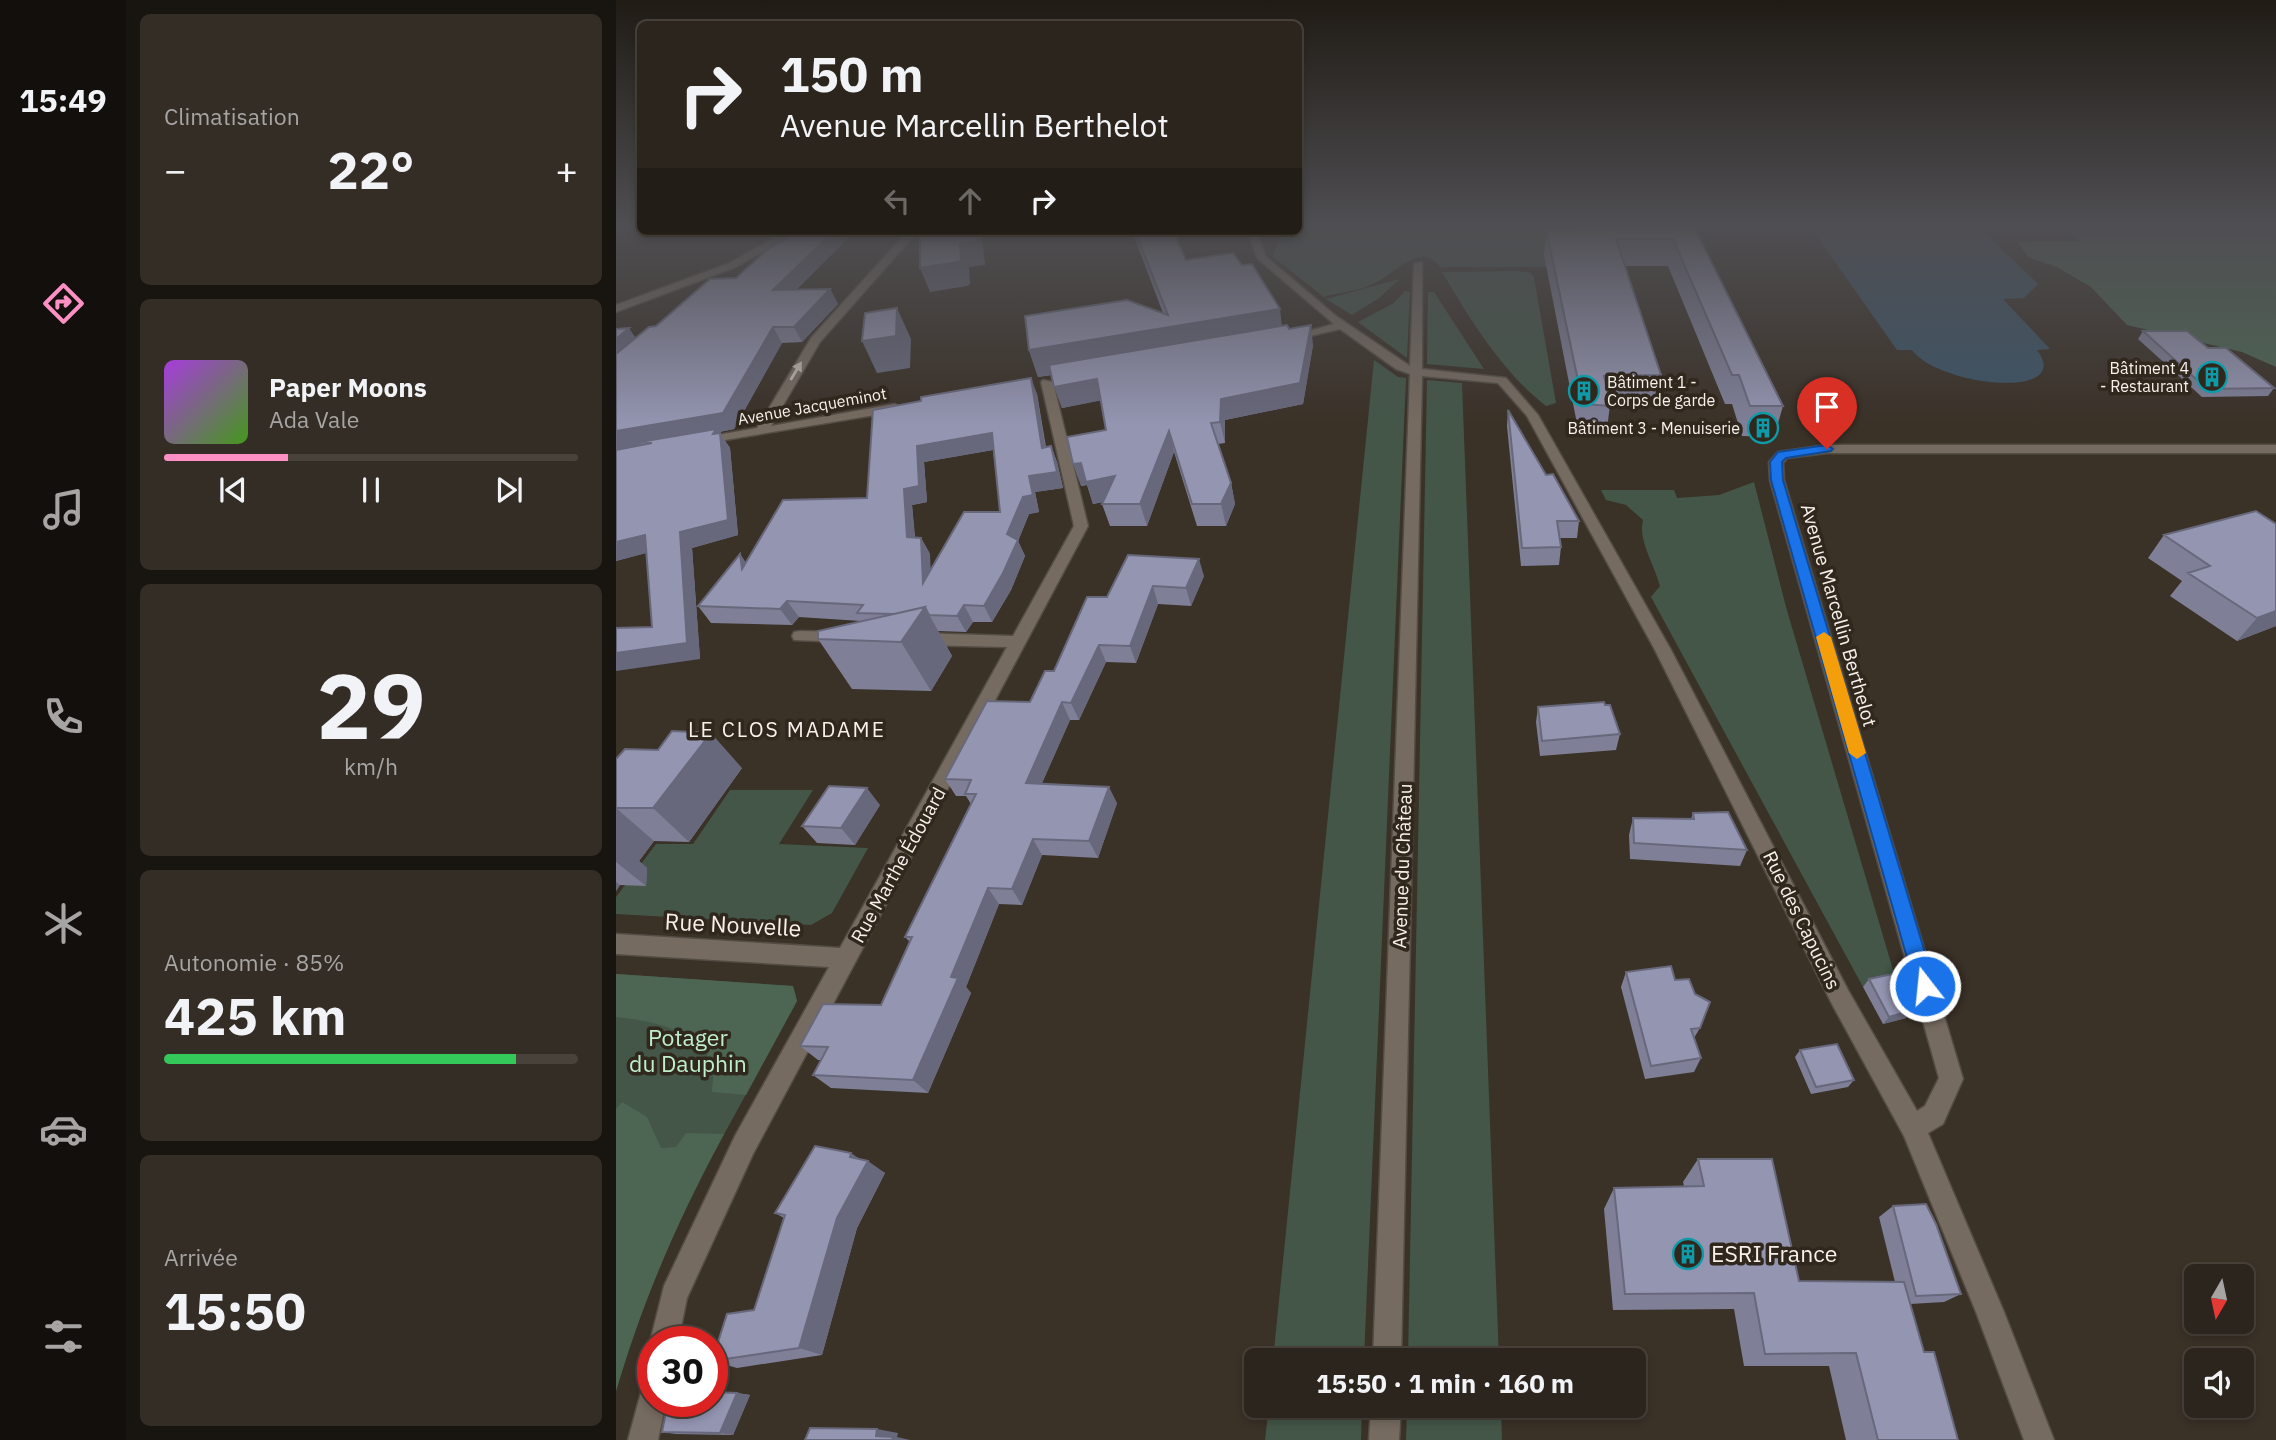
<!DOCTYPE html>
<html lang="fr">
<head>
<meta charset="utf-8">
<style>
	body { margin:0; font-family:"IBM Plex Sans",sans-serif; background:#342d26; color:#f1f3f6; height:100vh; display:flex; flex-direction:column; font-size:26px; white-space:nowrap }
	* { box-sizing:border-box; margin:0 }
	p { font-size:23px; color:#a6a5a4 }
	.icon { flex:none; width:38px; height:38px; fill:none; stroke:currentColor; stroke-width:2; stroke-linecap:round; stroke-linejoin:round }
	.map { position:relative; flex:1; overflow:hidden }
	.panel { display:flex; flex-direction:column; gap:14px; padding:14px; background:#181410; width:490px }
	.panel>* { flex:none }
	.banner { position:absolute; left:21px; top:21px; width:665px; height:214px; border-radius:10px; box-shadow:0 4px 10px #0003,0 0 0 2px #48423b; background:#2c251d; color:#f1f3f6; overflow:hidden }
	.needle { width:46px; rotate:189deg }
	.controls { position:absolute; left:1568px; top:1264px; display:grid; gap:14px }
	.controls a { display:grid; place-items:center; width:70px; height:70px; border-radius:10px; background:#2c251d; box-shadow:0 4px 10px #0003,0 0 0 2px #48423b; font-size:35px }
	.speed { position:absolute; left:21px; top:1326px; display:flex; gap:14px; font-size:35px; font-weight:700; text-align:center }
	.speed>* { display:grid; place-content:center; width:91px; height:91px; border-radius:50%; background:#2c251d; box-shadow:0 4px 10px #0003,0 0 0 2px #48423b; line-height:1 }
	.speed .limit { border:10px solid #d22; background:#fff; color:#111 }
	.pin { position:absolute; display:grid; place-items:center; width:60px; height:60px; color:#fff; margin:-72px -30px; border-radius:50% 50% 50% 0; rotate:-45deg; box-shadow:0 0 7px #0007 }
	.pin .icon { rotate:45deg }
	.me { position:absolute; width:77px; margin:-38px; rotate:344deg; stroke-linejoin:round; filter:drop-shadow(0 0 5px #0008) }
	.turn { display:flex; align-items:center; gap:24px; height:147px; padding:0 28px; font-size:32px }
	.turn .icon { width:91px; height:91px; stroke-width:2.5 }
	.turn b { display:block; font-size:49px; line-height:60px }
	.lanes { display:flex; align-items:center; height:66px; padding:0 28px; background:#0003; justify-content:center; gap:35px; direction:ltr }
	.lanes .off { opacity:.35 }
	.big { font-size:52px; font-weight:800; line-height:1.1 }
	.panel .widget { flex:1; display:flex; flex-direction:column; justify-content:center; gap:10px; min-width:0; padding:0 24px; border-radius:10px; background:#342d26 }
	.panel .dial { align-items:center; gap:0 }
	.dial b { font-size:91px; line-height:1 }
	.song { display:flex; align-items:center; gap:21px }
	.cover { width:84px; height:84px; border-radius:10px; background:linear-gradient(135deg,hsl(280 70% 55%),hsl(100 70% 35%)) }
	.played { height:7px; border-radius:4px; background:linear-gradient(90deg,#fc8fc3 30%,#48423b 30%) }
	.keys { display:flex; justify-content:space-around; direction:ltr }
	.heat { display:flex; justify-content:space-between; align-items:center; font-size:38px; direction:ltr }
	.charge { height:10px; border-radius:5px; background:linear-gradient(90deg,#34c759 85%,#48423b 0) }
	.trip { position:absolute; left:628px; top:1348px; width:402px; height:70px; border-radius:10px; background:#2c251d; box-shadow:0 4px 10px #0003,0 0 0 2px #48423b; font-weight:800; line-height:70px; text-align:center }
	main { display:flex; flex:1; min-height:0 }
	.menu { display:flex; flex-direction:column; width:126px; justify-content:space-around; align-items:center; background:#120f0c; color:#a6a5a4 }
	.menu .icon { width:49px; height:49px }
	.menu .active { color:#fc8fc3 }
	.menu b { font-size:32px; color:#f1f3f6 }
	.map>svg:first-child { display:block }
	.green { fill:#435648 }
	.forest { fill:#4d6653 }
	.water { fill:#3c5466 }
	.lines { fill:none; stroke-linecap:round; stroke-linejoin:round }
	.minor-casing { stroke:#544d45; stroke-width:3 }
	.minor { fill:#766b60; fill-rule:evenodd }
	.wall { fill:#7f8098; fill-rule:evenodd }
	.shaded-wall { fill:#68687c }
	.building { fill:#9495b1; stroke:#68687c; stroke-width:2; fill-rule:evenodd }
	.oneway { fill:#c3bbb3 }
	.route { fill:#1a73e8; stroke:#114b97; stroke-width:2 }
	.slow { fill:#f59e0b }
	.labels { text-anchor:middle; stroke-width:7; stroke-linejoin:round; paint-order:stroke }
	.far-poi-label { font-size:16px; fill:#f7f1eb; stroke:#30271d; text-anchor:end }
	.far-street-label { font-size:16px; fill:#f7f1eb; stroke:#30271d }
	.street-label { font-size:19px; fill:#f7f1eb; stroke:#30271d }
	.neighbourhood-label { font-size:21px; letter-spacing:2px; fill:#f7f1eb; stroke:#30271d }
	.near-street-label { font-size:23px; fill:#f7f1eb; stroke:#30271d }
	.near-park-label { font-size:23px; fill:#beefca; stroke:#30271d }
	.near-poi-label { font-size:23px; fill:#f7f1eb; stroke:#30271d; text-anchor:start }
</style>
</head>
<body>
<main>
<nav class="menu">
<b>15:49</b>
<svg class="icon active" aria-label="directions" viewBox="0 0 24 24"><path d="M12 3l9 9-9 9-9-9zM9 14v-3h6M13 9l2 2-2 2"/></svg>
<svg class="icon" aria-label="music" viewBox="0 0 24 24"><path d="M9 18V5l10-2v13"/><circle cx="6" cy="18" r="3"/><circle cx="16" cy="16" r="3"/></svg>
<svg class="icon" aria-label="phone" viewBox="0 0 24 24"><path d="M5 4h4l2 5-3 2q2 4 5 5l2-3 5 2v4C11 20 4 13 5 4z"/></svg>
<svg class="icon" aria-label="climate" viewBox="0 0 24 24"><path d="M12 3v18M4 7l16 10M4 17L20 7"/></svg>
<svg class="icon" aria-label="car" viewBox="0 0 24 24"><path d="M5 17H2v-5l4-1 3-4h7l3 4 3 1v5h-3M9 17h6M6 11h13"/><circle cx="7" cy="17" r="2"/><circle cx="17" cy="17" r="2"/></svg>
<svg class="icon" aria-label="filters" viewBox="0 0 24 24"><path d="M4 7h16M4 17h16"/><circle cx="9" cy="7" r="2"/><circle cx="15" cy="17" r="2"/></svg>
</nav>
<section class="panel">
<div class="widget"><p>Climatisation</p>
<div class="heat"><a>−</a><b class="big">22°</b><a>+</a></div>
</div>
<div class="widget">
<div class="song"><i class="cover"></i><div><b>Paper Moons</b><p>Ada Vale</p></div></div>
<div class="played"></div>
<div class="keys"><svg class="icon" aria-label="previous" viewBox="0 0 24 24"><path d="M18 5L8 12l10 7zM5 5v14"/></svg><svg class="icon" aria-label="pause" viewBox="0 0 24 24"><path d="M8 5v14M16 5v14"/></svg><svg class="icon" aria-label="next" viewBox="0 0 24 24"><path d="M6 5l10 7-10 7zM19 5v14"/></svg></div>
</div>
<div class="widget dial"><b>29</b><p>km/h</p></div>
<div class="widget"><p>Autonomie · 85%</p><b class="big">425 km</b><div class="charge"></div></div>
<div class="widget"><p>Arrivée</p><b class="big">15:50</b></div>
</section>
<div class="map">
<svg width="1660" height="1440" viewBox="0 0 1660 1440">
	<rect width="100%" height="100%" fill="#3a3127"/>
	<path class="green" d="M683 225H1060L929 255 931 267H824C804 239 777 277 755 285 739 292 724 292 708 297L657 257 665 231H682Z
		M902 271 915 273 918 278 940 403 930 406C886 372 854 319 826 272Z
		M784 279 763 298 736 315 710 299Z
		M789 291 794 292 791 358 742 322 778 303Z
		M812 292H818L868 369 811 364Z
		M758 360 782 377 790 378 748 1360H657Z
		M811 380 846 383 883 1360H792Z
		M1138 482 1170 607 1280 980 1247 987 1035 597 1044 586C1037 561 1022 541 1027 520L1010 505 990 500 985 490H1058L1061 498 1103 495Z
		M114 790H197L163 844 252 848 216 913 195 925 0 914V897L40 844H77Z
		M0 974 177 986 181 1001 64 1215 24 1312 0 1391Z
		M653 1405H746L745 1440H649Z
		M791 1405H885L886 1440H790Z"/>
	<path class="forest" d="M1448 225H1660V367L1626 352 1511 325 1475 287 1441 267 1412 257 1402 242 1463 241Z
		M0 974 177 986 181 1001 130 1095 96 1092C96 1084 99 1071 96 1064 83 1029 32 1020 0 1017Z
		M6 1102 31 1117 45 1148 60 1147 70 1133 108 1134C61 1222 29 1295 0 1391V1109Z"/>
	<path class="water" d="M1193 225H1361L1422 284 1408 298 1387 299 1434 349 1421 350C1459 400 1323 387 1296 350H1281Z"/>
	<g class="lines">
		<g class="minor-casing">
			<path id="minor" d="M170 231H182L120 267 0 312V305L114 263Z
				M292 231H302L204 342 155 426 279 404 285 408 283 411 79 445V439L141 428 195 338Z
				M631 231H641L649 256 720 316 794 366 798 264 806 262V369L890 378 922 415 1055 650 1232 990 1301 1111 1309 1106 1323 1078 1154 480 1153 462 1162 452 1211 445H1660V453H1211L1171 458 1167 463 1168 480 1347 1079 1327 1124 1312 1133 1388 1312 1438 1440H1408L1360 1312 1288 1136 1216 1004 1039 650 911 416 882 383 806 376 785 1360H757L794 374 780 369 724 329 668 342V338L718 324 642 259Z
				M427 380 437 382 472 526 137 1154 71 1298 62 1342H37V1349L34 1342 48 1286 119 1136 213 967 0 954V934L224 948 391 647 303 645 295 639 303 633 397 636 458 526 425 382Z
				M184 631 226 632 234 637 226 642 178 640 176 636 178 632Z
				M37 1381V1402H50L42 1440H12L27 1385Z
				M755 1405H785L783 1440H753Z"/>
		</g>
		<use href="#minor" class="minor"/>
	</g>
	<path class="wall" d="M960 225H1077L1167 406 1158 437 1126 436 1116 404H1109L1052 266H1009L1045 375 1039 404 994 405 990 437 963 434 928 255 930 229H959Z
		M175 231H239L181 289H214L222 304 186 342 166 343 118 429 103 432 114 448 122 535 76 548 84 659 36 627 30 553 0 561V450L25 445 0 450V329L20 338 120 278 177 234Z
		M516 231H557L570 260 666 326 673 329 697 345 687 404 609 420V443L602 444 615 483 619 504 610 526H581L558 452 531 526H494L486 504 487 502 477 504 471 485 465 486 490 430 485 400 446 408 436 375 422 377 413 350 547 313Z
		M1527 331 1592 348 1658 388 1652 396 1586 397 1522 339Z
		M421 394 430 447 435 446 441 462 447 488 419 492 423 512 413 514 402 541 409 556 395 590 376 622H357L350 632 322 631 336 656 315 691 236 689 202 639 245 621 183 617 176 625 95 623 82 606 124 554 130 563 251 498 305 401ZM377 450 384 512 314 570V554L305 538 299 537 296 505 311 502 308 462Z
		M892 410 930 475 963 521 961 538H944L945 547 943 565 905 566 891 426Z
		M1640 511 1660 626 1621 641 1554 596 1566 581 1532 558 1548 535Z
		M588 576 575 606 542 604 520 663 490 662 463 720H454L426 783 501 803 482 858 426 855 406 905 383 904 350 987 355 993 312 1093 215 1088 197 1075 205 1060H202L184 1046 265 1005 294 942 289 937 355 804 350 796H340L329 779 414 702 491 597Z
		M989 705 1004 734 1000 750 924 756 920 722 922 707Z
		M0 759 126 768 73 842 38 841 23 861 31 868 30 886 4 885 0 891Z
		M264 805 239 845 201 843 186 826Z
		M1077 813 1131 850 1124 866 1014 859 1013 835 1017 818 1075 819Z
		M1010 972 1059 980 1084 1028 1078 1038 1085 1058 1078 1072 1029 1079 1005 987Z
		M1253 979 1290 1018 1267 1024 1247 987Z
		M1184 1050 1238 1080 1232 1087 1195 1094 1179 1057Z
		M244 1159 269 1173 241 1228 206 1355 121 1368 96 1361 138 1310 168 1218 159 1213Z
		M1082 1159 1183 1281 1279 1282 1263 1217 1277 1206 1345 1294 1328 1302 1294 1304 1308 1352 1342 1440H1230L1213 1366H1128L1118 1309 997 1310 988 1209 998 1188 1068 1186 1067 1182Z
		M121 1393 134 1395 117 1435 60 1434 46 1432Z"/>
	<path class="shaded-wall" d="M218 231H239L165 305 157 290Z
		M360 231H404L366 237 369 265 353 267 354 284 351 286 314 292 304 268 344 244Z
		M214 289 222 304 186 342 178 327Z
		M281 308 295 339 294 368 261 373 246 341Z
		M664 309 667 335 422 377 413 350Z
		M695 325 697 345 687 404 609 420V443L604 422 605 399Z
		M157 327 166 343 118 429 103 432 114 448 122 535 76 548 84 659 0 671V653L71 643 64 532 105 446 24 442 27 445 0 450V431Z
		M13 328 23 343 0 364V339Z
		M415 378 421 394 432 464 426 448Z
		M481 379 487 400 446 408 438 387Z
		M553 431 558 452 531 526 524 504Z
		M376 433 382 449 308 462 311 502 296 505 300 553 291 537 288 489 301 446Z
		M435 446 441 462 447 488 419 492 423 512 413 514 402 541 409 556 395 590 376 622 368 606 391 534 413 476Z
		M465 463 499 476 505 498 477 504 471 485 465 486 457 464Z
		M615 483 619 504 610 526 605 504Z
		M29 535 41 550 0 561V542Z
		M305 538 314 554 316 599 307 583Z
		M124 554 135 571 126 569Z
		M583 559 588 576 575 606 570 588Z
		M537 586 542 604 520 663 514 646Z
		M171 601 183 617 176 625 164 609Z
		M348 605 357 622 350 632 341 616Z
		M309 607 336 656 315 691 285 642Z
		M1660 611V626L1621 641 1641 618Z
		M483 645 490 662 463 720 455 703Z
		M446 702 454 720 419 799 410 783Z
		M95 733 126 768 73 842 37 808Z
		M493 787 501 803 482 858 473 841Z
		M251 788 264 805 239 845 225 828Z
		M0 808 38 841 23 861 31 868 30 886 0 862Z
		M417 839 426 855 406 905 396 889Z
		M0 882 4 885 0 891Z
		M372 888 383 904 350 987 355 993 312 1093 297 1080 335 977Z
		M1297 1010 1290 1018 1267 1024 1273 1017Z
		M235 1153 251 1164 252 1161 269 1173 241 1228 206 1355 183 1348Z
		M121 1393 134 1395 117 1435 104 1433Z
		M261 1429 282 1433 281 1437 294 1440H276L260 1436Z"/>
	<path class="building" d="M966 225H1077L1167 406H1134L1123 375H1116L1057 239H1000L1045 375 988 376 995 406 967 404 930 229H968Z
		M182 231H218L157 290 214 289 178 327H157L107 413 0 431V354L33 327 40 326 94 279 120 278 151 250Z
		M304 231H360L361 242 344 244 345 260 342 262 304 268Z
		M519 231H557L570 260 617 253 626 265 636 264 664 309 413 350 409 316 511 300 552 315Z
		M281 308 280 336 246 341 249 313Z
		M671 325 673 329 695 325 684 383 605 399 604 422 595 423 615 483 605 504H576L553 431 524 504H486L499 476 470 482 465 463 457 464 451 437 490 430 481 379 438 387 433 365Z
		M13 328 0 339V329Z
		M1527 331H1571L1592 348H1610L1658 388 1591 389Z
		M415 378 426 448 435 446 441 472 413 476 417 495 407 497 391 534 402 540 387 573 368 606 348 605 341 616 313 615 309 607 278 614 241 613 247 605 171 601 164 609 82 606 124 554 126 569 167 500 251 498 257 410 305 401V397ZM376 433 384 512H348L307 583 305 538 291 537 288 489 303 486 301 446Z
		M892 410 930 475 937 474 963 521H941L945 547 906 548Z
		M100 429 97 434 104 433 112 520 64 532 71 643 0 653V628L36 627 29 535 0 542V450L36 443 24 442Z
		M1640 511 1660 524V611L1641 618 1572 573 1594 566 1548 535Z
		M512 555 583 559 570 588 537 586 514 646 483 645 455 703 446 702 410 783 493 787 473 841 417 839 396 889 372 888 335 977 342 978 297 1080 197 1075 212 1047 184 1046 207 1004 265 1005 296 937H289L360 794H349L355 780 329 779 371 701 414 702 429 671H438L471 597H491Z
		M309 607 285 642 202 639V631Z
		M988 702 989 705H994L1004 734 926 741 922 707Z
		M56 731 95 733 37 808H0V759L9 749 42 750Z
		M213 786 251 788 225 828 186 826Z
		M1112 812 1131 850 1018 843 1017 818 1078 819 1077 813Z
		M1055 966 1059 980 1073 979 1079 994 1094 1002 1084 1028 1075 1029 1085 1058 1035 1066 1010 972Z
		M1286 972 1297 1010 1273 1017 1253 979Z
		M1221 1044 1238 1080 1200 1087 1184 1050Z
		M199 1146 235 1153 234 1157 252 1161 221 1218 183 1348 96 1361 111 1314 138 1310 169 1215 159 1213Z
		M1082 1159H1156L1183 1281 1288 1282 1308 1352H1318L1342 1440H1262L1240 1353 1149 1354 1138 1293 1009 1294 998 1188 1088 1186Z
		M1310 1204 1320 1224 1345 1294 1300 1296 1277 1206Z
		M96 1392 121 1393 104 1433 46 1432 52 1402H96Z
		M194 1428 261 1429 260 1436 277 1437 276 1440H189Z"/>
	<defs><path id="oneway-solid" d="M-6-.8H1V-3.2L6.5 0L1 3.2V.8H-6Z" transform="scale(1.75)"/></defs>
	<use class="oneway" href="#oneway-solid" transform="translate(180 371) rotate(-59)"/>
	<linearGradient id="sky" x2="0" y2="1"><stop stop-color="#201b15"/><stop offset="0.53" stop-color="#4f4e52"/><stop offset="1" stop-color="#4f4e52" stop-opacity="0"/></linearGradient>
	<rect width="1660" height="426" fill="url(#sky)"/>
	<path class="route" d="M1211 445 1217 449 1215 451 1170 458 1166 462 1167 480 1319 986 1316 993 1309 996 1302 993 1299 986 1155 480 1154 462 1162 452Z"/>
	<path class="slow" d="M1208 632 1215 637 1250 753 1241 759 1233 753 1200 637Z"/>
	<defs>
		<g id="building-ring" transform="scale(1.575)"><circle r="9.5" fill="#30271d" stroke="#0f9aa8" stroke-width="1.5"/><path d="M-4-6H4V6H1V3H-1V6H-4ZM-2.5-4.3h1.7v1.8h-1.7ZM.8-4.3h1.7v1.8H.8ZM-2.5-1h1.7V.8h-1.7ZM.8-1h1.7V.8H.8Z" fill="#0f9aa8"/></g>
	</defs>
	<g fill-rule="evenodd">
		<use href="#building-ring" x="1596" y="377"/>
		<use href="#building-ring" x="968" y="391"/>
		<use href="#building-ring" x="1147" y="428"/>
		<use href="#building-ring" x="1072" y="1254"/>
	</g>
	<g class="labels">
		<g class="far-poi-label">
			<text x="1573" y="374">Bâtiment 4<tspan x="1573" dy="18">- Restaurant</tspan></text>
			<text x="991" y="388" text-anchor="start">Bâtiment 1 -<tspan x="991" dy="18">Corps de garde</tspan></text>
			<text x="1124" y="434">Bâtiment 3 - Menuiserie</text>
		</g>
		<g class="far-street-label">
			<text transform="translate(196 406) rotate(-10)" y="6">Avenue Jacqueminot</text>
		</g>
		<g class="street-label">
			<text transform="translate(1223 615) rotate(74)" y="7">Avenue Marcellin Berthelot</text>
			<text transform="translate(282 865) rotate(-61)" y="7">Rue Marthe Édouard</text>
			<text transform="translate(786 866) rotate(-88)" y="7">Avenue du Château</text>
			<text transform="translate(1186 920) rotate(64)" y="7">Rue des Capucins</text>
		</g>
		<g class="neighbourhood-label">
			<text x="171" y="737">LE CLOS MADAME</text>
		</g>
		<g class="near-street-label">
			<text transform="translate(117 925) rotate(3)" y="8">Rue Nouvelle</text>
		</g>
		<g class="near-park-label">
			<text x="72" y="1046">Potager<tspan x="72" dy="26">du Dauphin</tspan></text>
		</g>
		<g class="near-poi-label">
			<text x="1095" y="1262">ESRI France</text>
		</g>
	</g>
</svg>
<div class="controls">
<a><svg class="needle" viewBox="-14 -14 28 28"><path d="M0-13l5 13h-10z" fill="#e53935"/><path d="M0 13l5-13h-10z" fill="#a6a5a4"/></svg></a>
<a><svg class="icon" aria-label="sound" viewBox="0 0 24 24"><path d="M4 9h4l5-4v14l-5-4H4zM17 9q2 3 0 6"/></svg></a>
</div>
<div class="speed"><div class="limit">30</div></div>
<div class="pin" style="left:1211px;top:449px;background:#d93025"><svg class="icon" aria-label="arrive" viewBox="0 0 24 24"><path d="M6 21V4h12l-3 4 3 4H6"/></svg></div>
<svg class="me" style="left:1309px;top:986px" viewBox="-20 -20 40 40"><circle r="17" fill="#1a73e8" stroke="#fff" stroke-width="3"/><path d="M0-11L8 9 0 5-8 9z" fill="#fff"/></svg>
<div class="trip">15:50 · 1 min · 160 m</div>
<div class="banner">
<div class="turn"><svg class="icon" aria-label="right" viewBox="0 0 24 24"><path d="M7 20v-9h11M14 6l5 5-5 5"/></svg><div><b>150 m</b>Avenue Marcellin Berthelot</div></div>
<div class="lanes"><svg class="icon off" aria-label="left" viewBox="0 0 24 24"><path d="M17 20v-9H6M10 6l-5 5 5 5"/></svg><svg class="icon off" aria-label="ahead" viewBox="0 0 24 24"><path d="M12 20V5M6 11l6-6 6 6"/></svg><svg class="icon" aria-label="right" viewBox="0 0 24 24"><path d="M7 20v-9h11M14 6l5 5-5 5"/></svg></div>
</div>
</div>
</main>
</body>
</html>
